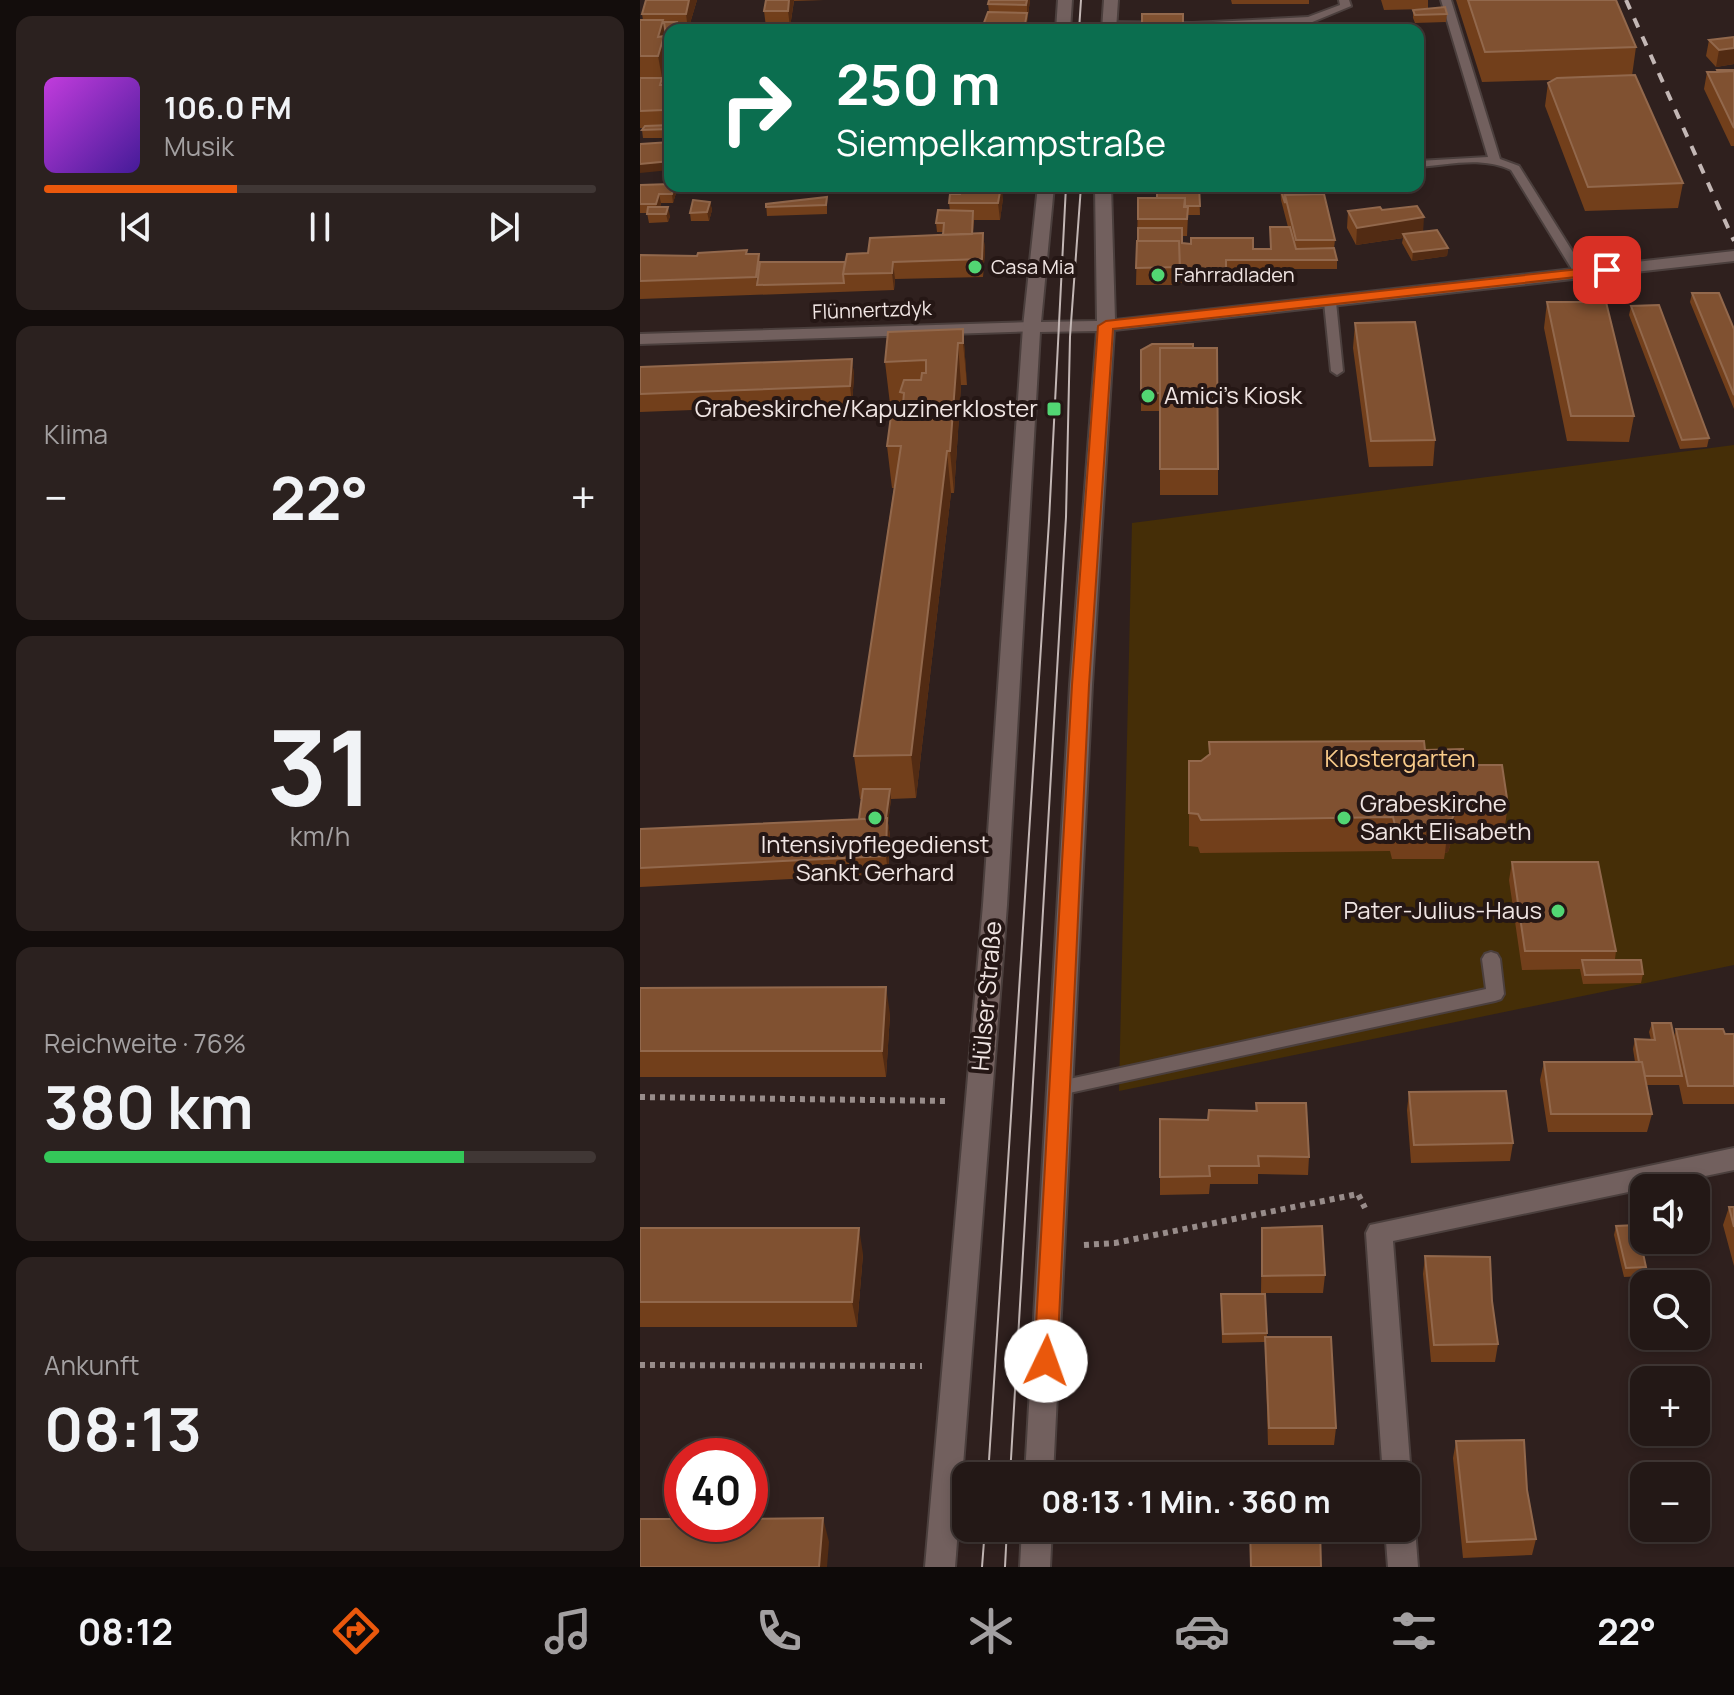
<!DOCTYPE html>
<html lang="de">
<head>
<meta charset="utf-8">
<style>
	body { margin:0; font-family:Manrope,sans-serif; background:#2b211f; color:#f1f3f6; height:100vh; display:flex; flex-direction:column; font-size:30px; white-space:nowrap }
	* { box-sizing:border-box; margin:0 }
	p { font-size:26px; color:#a3a0a1 }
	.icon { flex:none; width:44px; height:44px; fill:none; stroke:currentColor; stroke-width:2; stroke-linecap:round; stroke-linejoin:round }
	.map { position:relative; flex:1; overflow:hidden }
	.drawer { display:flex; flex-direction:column; gap:16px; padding:16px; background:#130d0c; width:640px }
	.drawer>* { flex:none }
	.top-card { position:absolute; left:24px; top:24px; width:760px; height:168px; border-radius:16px; box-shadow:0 4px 12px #0003,0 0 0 2px #403735; background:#0b6e4f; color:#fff; overflow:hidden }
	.tools { position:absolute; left:990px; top:1174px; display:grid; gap:16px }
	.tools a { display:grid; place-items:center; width:80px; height:80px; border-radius:16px; background:#231816; box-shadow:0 4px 12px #0003,0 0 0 2px #403735; font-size:40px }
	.speed { position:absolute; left:24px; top:1438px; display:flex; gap:16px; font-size:40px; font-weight:700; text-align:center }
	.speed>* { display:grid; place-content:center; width:104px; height:104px; border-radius:50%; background:#231816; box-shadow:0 4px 12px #0003,0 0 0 2px #403735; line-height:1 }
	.speed .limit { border:12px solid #d22; background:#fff; color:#111 }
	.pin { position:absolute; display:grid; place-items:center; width:68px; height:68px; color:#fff; margin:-34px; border-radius:16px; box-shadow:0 4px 12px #0006 }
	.me { position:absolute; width:88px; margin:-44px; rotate:3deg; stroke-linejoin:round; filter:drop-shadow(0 0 6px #0008) }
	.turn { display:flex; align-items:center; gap:28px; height:168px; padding:0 40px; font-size:36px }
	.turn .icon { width:104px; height:104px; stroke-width:2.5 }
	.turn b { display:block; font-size:56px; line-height:68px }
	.big { font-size:60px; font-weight:700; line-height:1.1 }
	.drawer .card { flex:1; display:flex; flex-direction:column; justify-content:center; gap:12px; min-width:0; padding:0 28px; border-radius:16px; background:#2b211f }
	.drawer .dial { align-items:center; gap:0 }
	.dial b { font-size:104px; line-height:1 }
	.song { display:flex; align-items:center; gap:24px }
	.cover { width:96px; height:96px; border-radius:12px; background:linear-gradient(135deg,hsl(290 70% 55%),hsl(260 70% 35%)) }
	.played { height:8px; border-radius:4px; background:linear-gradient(90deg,#ea580c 35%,#403735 35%) }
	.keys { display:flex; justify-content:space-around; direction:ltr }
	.heat { display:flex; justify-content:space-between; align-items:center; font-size:44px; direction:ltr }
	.charge { height:12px; border-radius:6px; background:linear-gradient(90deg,#34c759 76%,#403735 0) }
	.trip { position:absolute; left:312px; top:1462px; width:468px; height:80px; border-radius:16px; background:#231816; box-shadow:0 4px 12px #0003,0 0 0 2px #403735; font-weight:700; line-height:80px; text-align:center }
	.dock { display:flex; height:128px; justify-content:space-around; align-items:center; background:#0e0a09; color:#a3a0a1 }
	.dock .icon { width:56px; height:56px }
	.dock .on { color:#ea580c }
	.dock b { font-size:36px; color:#f1f3f6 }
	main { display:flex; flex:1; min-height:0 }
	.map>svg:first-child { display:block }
	.green { fill:#452e07 }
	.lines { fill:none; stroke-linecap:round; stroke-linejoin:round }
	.service-casing { stroke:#4b3f3d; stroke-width:4 }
	.minor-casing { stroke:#4b3f3d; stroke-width:4 }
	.tertiary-casing { stroke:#4b3f3d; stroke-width:4 }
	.path { stroke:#988c8a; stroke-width:6; stroke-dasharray:5 5; stroke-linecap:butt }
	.service { fill:#72605e; fill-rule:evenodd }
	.minor { fill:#72605e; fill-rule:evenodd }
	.tertiary { fill:#72605e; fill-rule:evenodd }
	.tram { stroke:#c3b7b5; stroke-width:2 }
	.rail { stroke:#c3b7b5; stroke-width:4; stroke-dasharray:10 10; stroke-linecap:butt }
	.wall { fill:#723f1b }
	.shaded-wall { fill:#522b13 }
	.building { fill:#805131; stroke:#92684c; stroke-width:2 }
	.route { fill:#ea580c; stroke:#983908; stroke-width:2 }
	.poi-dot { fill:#52d673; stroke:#251715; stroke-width:3 }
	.labels { text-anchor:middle; stroke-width:8; stroke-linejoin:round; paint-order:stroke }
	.far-poi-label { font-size:20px; fill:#f0e5e3; stroke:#251715; text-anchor:start }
	.far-street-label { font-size:20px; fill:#f0e5e3; stroke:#251715 }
	.poi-label { font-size:24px; fill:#f0e5e3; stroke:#251715; text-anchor:start }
	.park-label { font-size:24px; fill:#f9cb8a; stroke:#251715 }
	.street-label { font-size:24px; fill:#f0e5e3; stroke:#251715 }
</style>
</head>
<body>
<main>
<section class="drawer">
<div class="card">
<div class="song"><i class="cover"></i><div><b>106.0 FM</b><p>Musik</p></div></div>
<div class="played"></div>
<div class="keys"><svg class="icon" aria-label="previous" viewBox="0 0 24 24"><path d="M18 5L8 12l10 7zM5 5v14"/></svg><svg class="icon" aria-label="pause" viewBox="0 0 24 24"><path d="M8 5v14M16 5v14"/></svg><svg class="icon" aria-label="next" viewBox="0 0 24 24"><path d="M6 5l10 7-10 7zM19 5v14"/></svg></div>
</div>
<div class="card"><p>Klima</p>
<div class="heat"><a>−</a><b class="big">22°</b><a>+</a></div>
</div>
<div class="card dial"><b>31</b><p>km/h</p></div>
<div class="card"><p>Reichweite · 76%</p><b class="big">380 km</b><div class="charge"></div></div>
<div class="card"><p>Ankunft</p><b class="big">08:13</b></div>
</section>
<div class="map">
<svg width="1094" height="1567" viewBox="0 0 1094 1567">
	<rect width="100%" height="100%" fill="#2f201e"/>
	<path class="green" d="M1094 445V965L479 1091 492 523Z"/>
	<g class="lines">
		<g class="service-casing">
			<path id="service" d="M699 0H709L711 6 670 23 553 29 469 28 464 25 469 22 553 23 668 17 700 5Z
				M801 0H811L860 159 879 166 946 273 944 276H936L871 170C842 156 808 165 778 167V161L848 157Z
				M690 298 696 302 703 371 697 375 691 371 684 302Z
				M851 952 857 954 860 959 864 994 861 999 855 1001 420 1095 414 1093 411 1088 414 1083 420 1081 846 989 842 959 845 954Z"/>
		</g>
		<g class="minor-casing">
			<path id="minor" d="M392 322 401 327 398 331 0 344V334Z
				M1094 1148V1170L753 1241 771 1476 766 1486V1476H743L726 1233 730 1225Z
				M766 1516 770 1518 775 1528 778 1567H748L745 1528H766Z"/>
		</g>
		<g class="tertiary-casing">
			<path id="tertiary" d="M418 0H432L430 30H416Z
				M464 0H478L476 30H462Z
				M398 186H414L401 322 457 321 455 186H471L475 320 1094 251V261L474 330 452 685 413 1476H385L430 685 457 331 400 332 367 905 315 1567H285L343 905 383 327Z
				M382 1528H412L410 1567H380Z"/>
		</g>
		<path class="path" d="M0 1097 309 1101
			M444 1245 475 1243 718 1194 725 1208
			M0 1365 282 1366"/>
		<use href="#service" class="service"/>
		<use href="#minor" class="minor"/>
		<use href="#tertiary" class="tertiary"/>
		<path class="tram" d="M439 30 441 0
			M348 1476 409 521 426 186
			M370 1476 426 517 430 337 441 186
			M342 1567 345 1528
			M365 1567 367 1528"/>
		<path class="rail" d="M986 0 1094 241"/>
	</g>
	<path class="wall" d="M6 0H57L48 30H30V44H28L29 64 30 63V80L28 85H30V112L27 125H30V138H3L2 130 4 128H0V20H3L2 14Z
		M126 0H184L154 1 150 27H145L146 30H121L126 27 124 11Z
		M390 0 386 30H342L349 12 348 4Z
		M591 0H669V4H592Z
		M741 0H788V9L807 14 806 22 775 23 773 18V10L786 9 744 10Z
		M816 0H976L996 47 992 76 1043 183 1038 208 945 211 905 106 908 83 913 80 842 82Z
		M1094 37V64L1076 67 1066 56 1069 40Z
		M1094 70V146H1091L1064 89 1067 72Z
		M0 185 35 186 36 193 33 203H21L20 207 30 216 28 222 9 223 7 213H0Z
		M559 186 560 215H548L547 236H542V243L613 249H630V227H648L641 200 640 186H670V191L695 240 694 248 697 260V269H586V283H540V285H496L498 198H517Z
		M187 197V214L127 216 126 204Z
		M363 198 360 220H334L333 234 343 233 345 250 343 277 255 279 254 290 0 299V255L57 256 119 254 120 262H205L228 253 303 235V232H297L296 223 310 211 309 203Z
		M70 202 72 210 69 221H51L50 213Z
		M742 210 783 232 808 248 807 256 772 261 762 243 763 238 716 245 707 228 708 211Z
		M1052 293 1094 329V409L1050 302Z
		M907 302 994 416 989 442 927 441 904 328Z
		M991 306 1069 438 1067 447 1040 449 989 315Z
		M715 323 795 440 793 466 729 467 713 348Z
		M323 329 327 385H321L314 493H311L276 798 251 799 248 823 250 836 248 874 0 887V829L219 819 222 799H220L214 756 254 488H252L247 446 261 404H250L245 362Z
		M553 348 578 469V495H520V411H501V350Z
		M212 359 214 376 212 404 0 412V367Z
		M569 742 785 750 824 763 868 805 863 839 811 838 810 846 808 852 805 853 804 859H752L750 851 560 853 558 847 549 846V761H561L569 755Z
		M872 862 976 951 975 959 1003 974 1001 983 943 984 940 969 882 970 869 880Z
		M0 988 250 1014 246 1077H0Z
		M1012 1023 1034 1037 1036 1029 1094 1034V1104H1043L1039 1085H1007L1012 1114 1007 1132H908L900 1080 904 1062H995L993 1049 995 1039 1011 1040 1009 1032Z
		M769 1092 873 1143 870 1161 771 1163 767 1110Z
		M616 1103 669 1157 668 1175 618 1174V1184H570L569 1194 520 1195V1119L568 1120 615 1111Z
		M1089 1207H1094V1266L1083 1225Z
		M976 1226 1006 1267 1004 1276 984 1277 974 1235Z
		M0 1228 223 1254 217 1327H0Z
		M622 1228 685 1275 683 1293H621Z
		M785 1256 852 1301 858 1344 855 1362H791L783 1274Z
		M625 1294 627 1337 696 1428 694 1445H628L625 1342 582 1343 581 1303Z
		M816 1441 887 1490 896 1539 892 1555 823 1558 813 1458Z"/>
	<path class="shaded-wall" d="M49 0H57L48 30 46 14Z
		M149 0H154L150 27 148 11Z
		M387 0H390L386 30H384L387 13Z
		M23 20 30 56 28 72 29 80 25 94 18 56V37Z
		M1094 48V64L1076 67 1079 50Z
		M30 85V112L26 127 23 110Z
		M30 161V170L0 173V164Z
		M34 186 36 193 33 203 32 194Z
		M361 186H362L363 198 360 220 358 203Z
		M19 194 21 203 18 213 16 204Z
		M70 202 72 210 69 221 67 212Z
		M28 207 30 216 28 222 26 214Z
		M784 217 783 234H763V238L716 245 717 228Z
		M343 233 345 250 343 277 342 259Z
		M808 248 807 256 772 261 773 252Z
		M119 254 121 271 117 285 116 277Z
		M253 262 255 279 254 290 252 273Z
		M323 329 326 370 327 385 323 343Z
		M318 343 321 385 314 493 310 451Z
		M212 359 214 376 212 404 210 386Z
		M307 451 311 493 276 798 271 755Z
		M250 789 251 799 248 823 250 836 248 874 246 856 245 827Z
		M815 813 810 846 808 852 805 853 808 825 807 820Z
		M246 987 250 1014 246 1077 242 1051Z
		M219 1228 223 1254 217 1327 212 1302Z
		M183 1518 189 1542 187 1567H179Z"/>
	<path class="building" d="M6 0H49L46 14H2Z
		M126 0H149L148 11H124Z
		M349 0H387L386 5 348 4Z
		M828 0H976L996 47 845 52Z
		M805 7 807 14 775 15 773 10Z
		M348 12 387 13 384 30 383 26H346V28H342Z
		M502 14H543V23H551L550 30H502Z
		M0 20H23L18 37 24 36 18 56H0Z
		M24 22H37L35 30H30V36H26Z
		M145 26V30H121V27Z
		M346 26H383V30H345Z
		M1094 37V48L1079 50 1069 40Z
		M1077 70H1094V71L1078 72Z
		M1094 71V128L1067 72Z
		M995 75 1043 183 948 187 908 83 917 78Z
		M0 78H22L20 85H30L23 110 0 111Z
		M30 125V129L2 130 5 126Z
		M30 142V161L0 164V144Z
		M30 184V186H34L32 194H19L16 204H0V185Z
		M321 186H361L358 203H309L310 194H320Z
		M517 186H559L560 206H545V198H517Z
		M681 190V194L645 195V203L641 191Z
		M684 194 695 240H656L645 195Z
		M187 197 186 205 126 207V204Z
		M498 198H545L544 207H548L547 219H498Z
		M53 200 70 202 67 212 50 213Z
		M777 206 784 217 717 228 708 211 740 207 742 210Z
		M8 207H28L26 214H7Z
		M298 210 333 211 332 234 303 235 304 223H296Z
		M630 227H650L656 249 694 248 697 260H586V274H540L539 241H498V228H542V243L551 244V238H613V249H631Z
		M797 230 808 248 773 252 763 234Z
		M343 233 342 259 253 262 252 273 203 274 207 254 228 253 230 238Z
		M497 241H539L540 267 496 268Z
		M107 250 106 254H119L116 277 0 281V255L57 256 58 253Z
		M120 262H205L203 274 204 283 117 285Z
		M1052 293H1079L1094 329V395Z
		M907 302H966L994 416H931Z
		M1019 305 1069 438 1042 440 991 306Z
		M775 322 795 440 731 441 715 323Z
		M323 329V343H318L310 451H307L271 755 214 756 261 446H247L251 416H258L259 404H263L264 393 260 392 264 380H281L282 373H286V360L245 362 248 332Z
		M512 344H553V348H520V393H501V350Z
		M520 348H577L578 469H520Z
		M212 359 210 386 0 394V367Z
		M784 741 785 750 823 749 824 763 829 765H862L868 805H805L815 813 812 819 807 820 808 825H755L753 817 561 820 558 814 549 813V761H561L570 754 569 742Z
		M223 789H250L246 818 219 819Z
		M247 818 246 856 0 868V829Z
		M872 862H958L976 951H885Z
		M942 960H1001L1003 974 945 975Z
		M246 987 242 1051H0V988Z
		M1012 1023H1031L1042 1076H1005L1002 1062H999L995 1039 1015 1040Z
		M1036 1029H1083L1085 1034H1094V1086H1048Z
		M904 1062H1002L1012 1114H911Z
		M866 1091 873 1143 774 1145 769 1092Z
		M616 1103H666L669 1157 618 1156 619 1166H569L570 1176 520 1177V1119L568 1120 569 1110 617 1111Z
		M1089 1207H1094V1227Z
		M997 1225 1006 1267 986 1268 976 1226Z
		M682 1226 685 1275 622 1276V1228Z
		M0 1228H219L212 1302H0Z
		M785 1256 850 1257 852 1301 858 1344 794 1345Z
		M581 1294H625L627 1333 583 1334Z
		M625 1337H691L696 1428H629Z
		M884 1440 887 1490 896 1539 827 1542 816 1441Z
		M183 1518 179 1567H0V1519H42V1524H110V1519Z
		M610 1528H680L681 1567H611Z"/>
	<path class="route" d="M967 266 974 270 972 273 473 329 449 685 417 1361 414 1369 406 1372 397 1369 394 1361 432 685 458 326 466 321Z"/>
	<g class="poi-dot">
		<circle cx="335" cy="267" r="8"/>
		<circle cx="518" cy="275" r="8"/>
		<circle cx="508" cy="396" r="8"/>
		<rect x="406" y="401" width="16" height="16" rx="4"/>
		<circle cx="235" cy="818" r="8"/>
		<circle cx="704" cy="818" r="8"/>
		<circle cx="918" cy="911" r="8"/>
	</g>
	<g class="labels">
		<g class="far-poi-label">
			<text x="351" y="274">Casa Mia</text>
			<text x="534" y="282">Fahrradladen</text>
		</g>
		<g class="far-street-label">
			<text transform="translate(232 310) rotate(-2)" y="7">Flünnertzdyk</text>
		</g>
		<g class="poi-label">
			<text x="524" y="404">Amici's Kiosk</text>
			<text x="398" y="417" text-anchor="end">Grabeskirche/Kapuzinerkloster</text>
			<text x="720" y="812">Grabeskirche<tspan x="720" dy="28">Sankt Elisabeth</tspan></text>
			<text x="235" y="853" text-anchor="middle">Intensivpflegedienst<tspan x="235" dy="28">Sankt Gerhard</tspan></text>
			<text x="902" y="919" text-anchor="end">Pater-Julius-Haus</text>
		</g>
		<g class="park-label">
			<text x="760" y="767">Klostergarten</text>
		</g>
		<g class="street-label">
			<text transform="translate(347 996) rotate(-85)" y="8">Hülser Straße</text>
		</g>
	</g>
</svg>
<div class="tools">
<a><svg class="icon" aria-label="sound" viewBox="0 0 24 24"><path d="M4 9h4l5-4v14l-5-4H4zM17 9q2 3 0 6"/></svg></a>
<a><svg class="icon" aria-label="search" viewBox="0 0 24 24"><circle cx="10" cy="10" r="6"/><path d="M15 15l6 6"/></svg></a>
<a>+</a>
<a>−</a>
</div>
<div class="speed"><div class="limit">40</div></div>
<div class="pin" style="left:967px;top:270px;background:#d93025"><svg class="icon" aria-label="arrive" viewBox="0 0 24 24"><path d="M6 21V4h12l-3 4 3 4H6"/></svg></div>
<svg class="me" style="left:406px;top:1361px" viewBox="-20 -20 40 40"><circle r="19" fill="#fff"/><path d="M0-13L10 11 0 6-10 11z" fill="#ea580c"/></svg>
<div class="trip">08:13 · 1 Min. · 360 m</div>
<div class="top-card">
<div class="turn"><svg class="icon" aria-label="right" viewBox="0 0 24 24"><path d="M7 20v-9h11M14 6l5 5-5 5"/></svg><div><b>250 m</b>Siempelkampstraße</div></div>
</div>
</div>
</main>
<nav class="dock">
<b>08:12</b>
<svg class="icon on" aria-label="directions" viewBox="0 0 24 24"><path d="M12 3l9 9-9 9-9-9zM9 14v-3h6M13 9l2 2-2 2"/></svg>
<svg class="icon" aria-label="music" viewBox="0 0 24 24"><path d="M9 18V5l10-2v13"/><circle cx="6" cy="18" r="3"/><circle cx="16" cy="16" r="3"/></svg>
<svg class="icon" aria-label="phone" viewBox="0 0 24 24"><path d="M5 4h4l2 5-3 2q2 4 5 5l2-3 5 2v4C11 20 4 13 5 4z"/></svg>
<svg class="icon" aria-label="climate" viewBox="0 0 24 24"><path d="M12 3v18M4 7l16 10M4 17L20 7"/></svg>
<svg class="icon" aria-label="car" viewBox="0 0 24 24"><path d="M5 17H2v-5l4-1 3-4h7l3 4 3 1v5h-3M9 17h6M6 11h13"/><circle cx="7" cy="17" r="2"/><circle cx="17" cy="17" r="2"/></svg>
<svg class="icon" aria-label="filters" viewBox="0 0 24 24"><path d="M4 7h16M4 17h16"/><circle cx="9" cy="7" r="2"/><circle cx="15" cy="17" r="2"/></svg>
<b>22°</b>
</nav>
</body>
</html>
